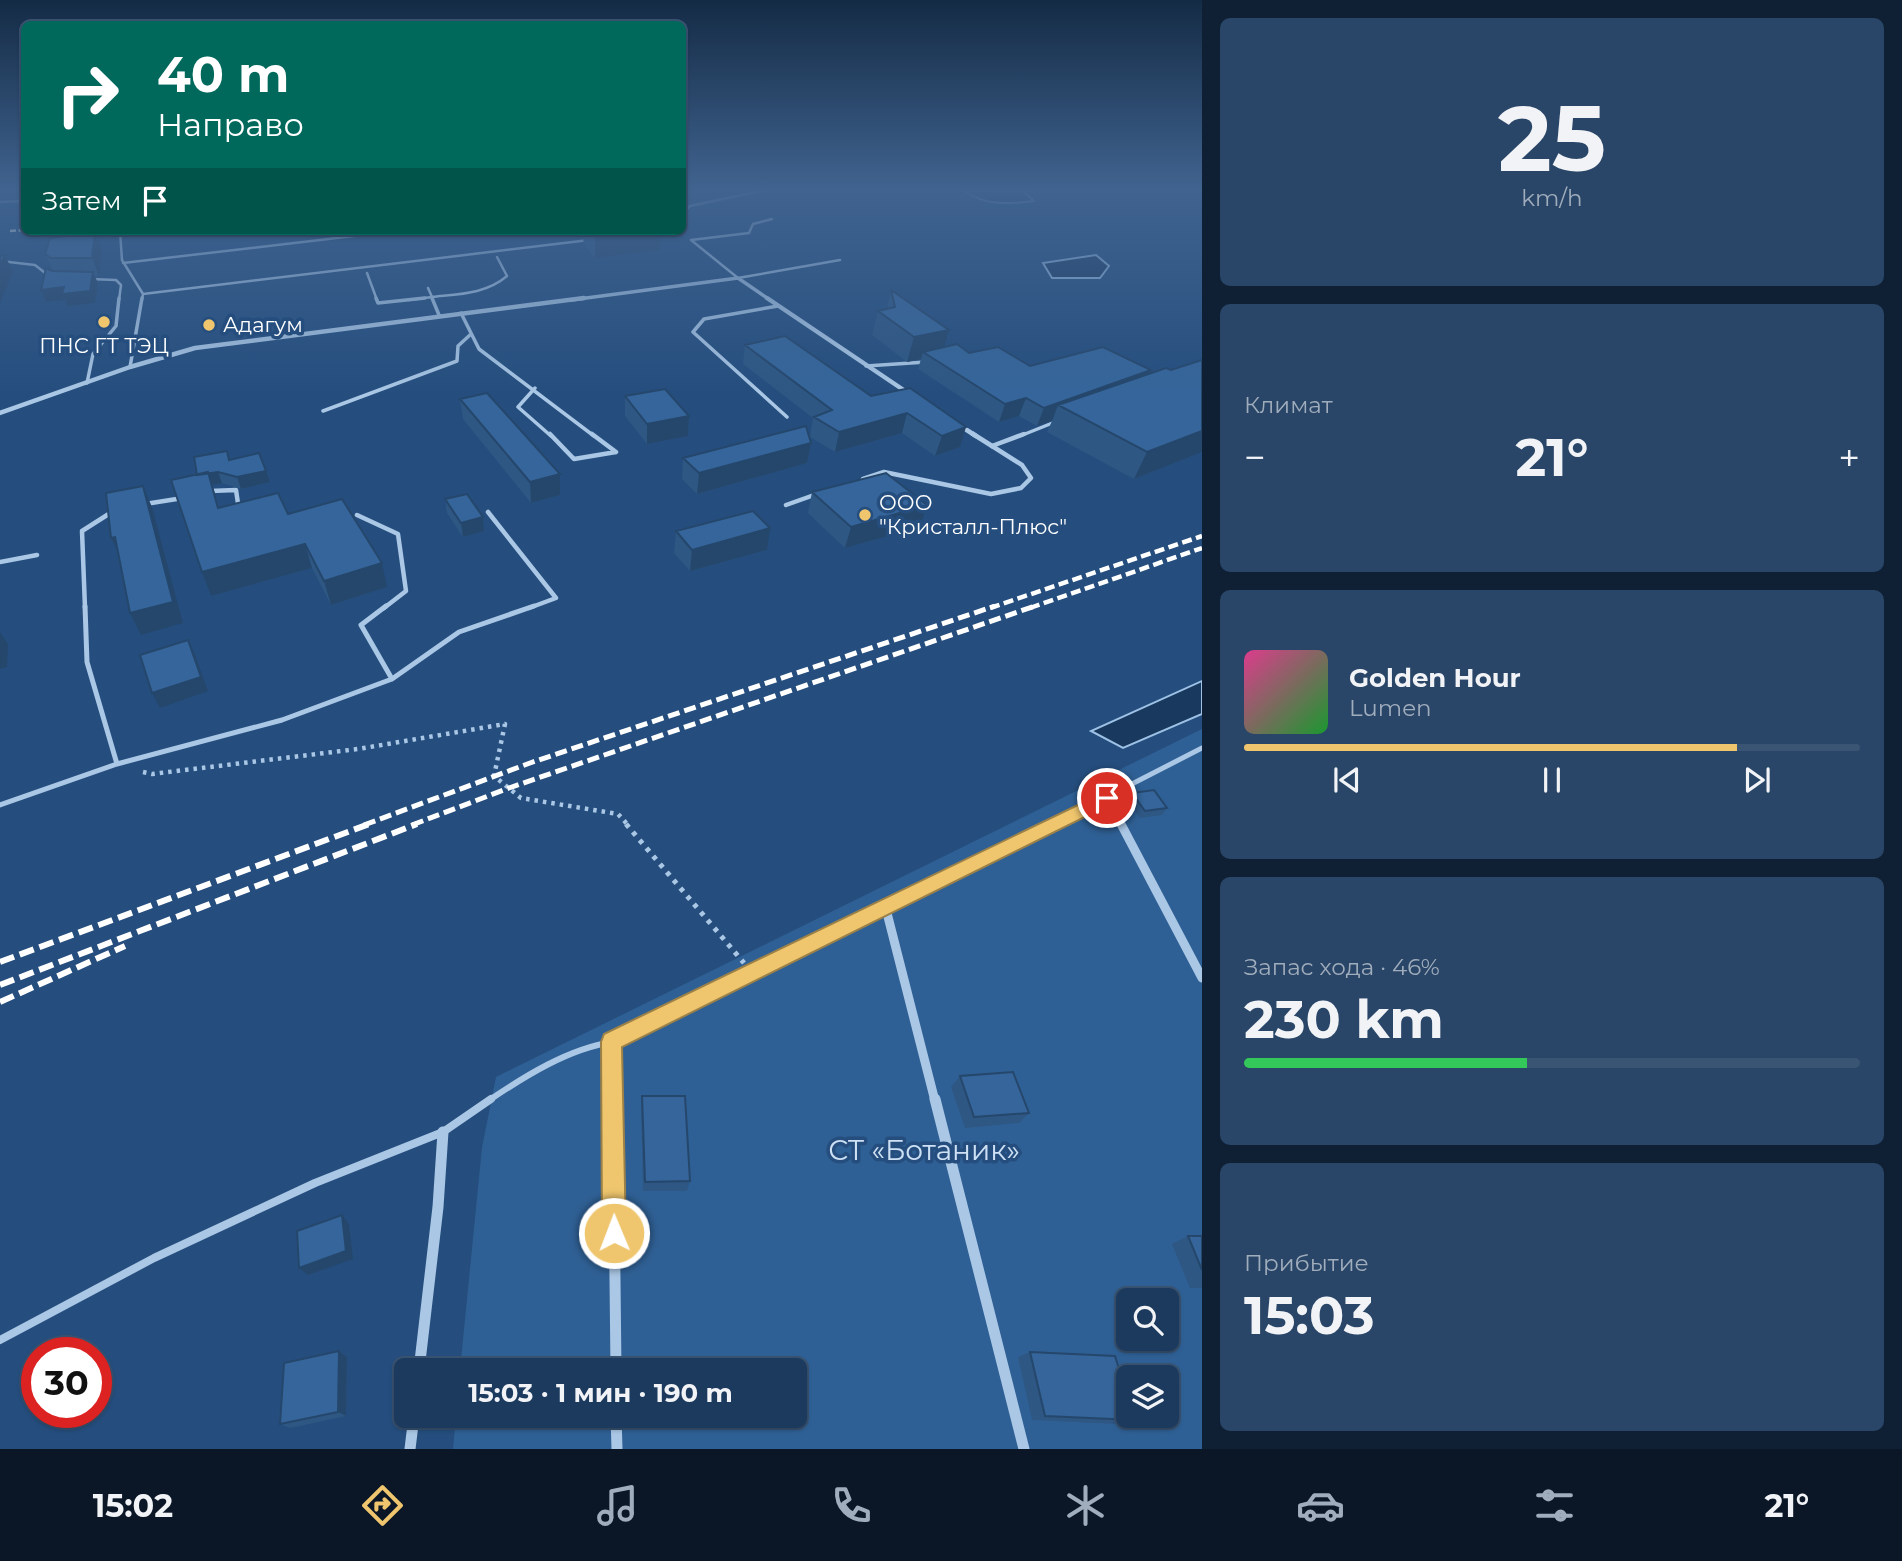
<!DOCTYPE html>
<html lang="ru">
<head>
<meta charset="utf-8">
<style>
	body { margin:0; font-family:Montserrat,sans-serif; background:#294567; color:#f1f3f6; height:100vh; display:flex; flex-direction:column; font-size:26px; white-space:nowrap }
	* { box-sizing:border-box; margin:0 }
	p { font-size:23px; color:#a0adbc }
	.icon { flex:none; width:38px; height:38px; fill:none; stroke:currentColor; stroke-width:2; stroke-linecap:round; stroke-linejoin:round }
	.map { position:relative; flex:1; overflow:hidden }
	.details { display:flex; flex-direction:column; gap:18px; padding:18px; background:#0f2034; width:700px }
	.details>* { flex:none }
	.guide { position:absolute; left:21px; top:21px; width:665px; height:214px; border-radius:10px; box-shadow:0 2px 5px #0004,0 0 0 2px #3a5473; background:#00695c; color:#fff; overflow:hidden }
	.fabs { position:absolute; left:1116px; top:1288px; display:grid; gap:14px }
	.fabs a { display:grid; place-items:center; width:63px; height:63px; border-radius:10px; background:#1c3a5e; box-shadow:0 2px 5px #0004,0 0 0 2px #3a5473; font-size:35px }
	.speed { position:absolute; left:21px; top:1337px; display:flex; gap:14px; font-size:35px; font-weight:700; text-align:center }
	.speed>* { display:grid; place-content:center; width:91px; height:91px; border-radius:50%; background:#1c3a5e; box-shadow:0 2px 5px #0004,0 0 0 2px #3a5473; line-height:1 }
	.speed .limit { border:10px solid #d22; background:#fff; color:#111 }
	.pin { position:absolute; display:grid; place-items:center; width:60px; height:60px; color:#fff; margin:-30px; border:4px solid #fff; border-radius:50%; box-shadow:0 2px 7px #0007 }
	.me { position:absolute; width:77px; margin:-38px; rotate:359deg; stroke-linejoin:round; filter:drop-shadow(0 0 5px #0008) }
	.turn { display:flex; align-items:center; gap:24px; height:147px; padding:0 21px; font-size:32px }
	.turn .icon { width:91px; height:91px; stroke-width:2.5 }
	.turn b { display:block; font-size:49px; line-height:60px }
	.then { display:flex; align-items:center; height:66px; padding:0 21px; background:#0003; gap:14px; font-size:26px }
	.big { font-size:52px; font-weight:700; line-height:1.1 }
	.details .card { flex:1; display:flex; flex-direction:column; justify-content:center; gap:10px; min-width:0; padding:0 24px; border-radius:10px; background:#294567 }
	.details .dial { align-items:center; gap:0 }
	.dial b { font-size:91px; line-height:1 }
	.song { display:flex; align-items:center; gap:21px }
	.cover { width:84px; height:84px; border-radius:10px; background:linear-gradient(135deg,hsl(330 70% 55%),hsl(130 70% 35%)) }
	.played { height:7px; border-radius:4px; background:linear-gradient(90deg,#efc66e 80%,#3a5473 80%) }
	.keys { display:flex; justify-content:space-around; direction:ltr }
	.heat { display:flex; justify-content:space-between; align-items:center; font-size:38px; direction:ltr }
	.charge { height:10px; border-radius:5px; background:linear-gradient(90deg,#34c759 46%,#3a5473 0) }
	.trip { position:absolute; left:394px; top:1358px; width:413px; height:70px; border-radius:10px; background:#1c3a5e; box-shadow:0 2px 5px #0004,0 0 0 2px #3a5473; font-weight:700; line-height:70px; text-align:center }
	.tab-bar { display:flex; height:112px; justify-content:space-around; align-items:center; background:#0b1726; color:#a0adbc }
	.tab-bar .icon { width:49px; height:49px }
	.tab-bar .active { color:#efc66e }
	.tab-bar b { font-size:32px; color:#f1f3f6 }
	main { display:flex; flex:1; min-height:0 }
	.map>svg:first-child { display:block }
	.green { fill:#2f6095; fill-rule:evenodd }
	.water { fill:#19395e; stroke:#9ec2e6; stroke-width:2 }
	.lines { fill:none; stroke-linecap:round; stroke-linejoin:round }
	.path-far1 { stroke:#aac7e5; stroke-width:4.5; stroke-dasharray:3.5 5; stroke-linecap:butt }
	.path { stroke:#aac7e5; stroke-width:5; stroke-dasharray:4.5 6; stroke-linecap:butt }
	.lane-far5 { stroke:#aac7e5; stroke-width:2.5 }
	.lane-far4 { stroke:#aac7e5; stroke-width:3.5 }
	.lane-far3 { stroke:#aac7e5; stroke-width:4.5 }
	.lane-far2 { stroke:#aac7e5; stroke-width:5 }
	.lane-far1 { stroke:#aac7e5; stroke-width:6 }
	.lane { stroke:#aac7e5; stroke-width:8 }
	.street-far5 { stroke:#aac7e5; stroke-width:3.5 }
	.street-far4 { stroke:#aac7e5; stroke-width:4.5 }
	.street-far3 { stroke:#aac7e5; stroke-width:5 }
	.street-far2 { stroke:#aac7e5; stroke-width:7 }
	.street-far1 { stroke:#aac7e5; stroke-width:9 }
	.street { stroke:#aac7e5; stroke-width:11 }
	.rail-far3 { stroke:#fff; stroke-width:2.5; stroke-dasharray:6 2.5; stroke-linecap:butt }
	.rail-far2 { stroke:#fff; stroke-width:4.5; stroke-dasharray:10 4.5; stroke-linecap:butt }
	.rail-far1 { stroke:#fff; stroke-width:5; stroke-dasharray:12 5; stroke-linecap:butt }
	.rail { stroke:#fff; stroke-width:6; stroke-dasharray:15 6; stroke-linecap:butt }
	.wall { fill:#2e5784 }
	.shaded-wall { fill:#25476c }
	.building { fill:#35659a; stroke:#25476c; stroke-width:2 }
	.route { fill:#efc66e; stroke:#9b8148; stroke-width:2 }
	.poi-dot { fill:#efc66e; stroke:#254e7e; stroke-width:2.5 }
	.labels { text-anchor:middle; stroke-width:7; stroke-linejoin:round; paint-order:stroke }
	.far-poi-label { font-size:21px; fill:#fff; stroke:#254e7e; text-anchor:start }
	.near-park-label { font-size:28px; fill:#cde0f4; stroke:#254e7e }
</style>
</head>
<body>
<main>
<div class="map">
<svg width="1202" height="1449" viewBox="0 0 1202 1449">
	<rect width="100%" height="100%" fill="#254e7e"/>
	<path class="green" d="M1202 729V1449H453L456 1416H794V1370H460L482 1148 496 1077ZM1129 1300H1167V1339H1129ZM1129 1377H1167V1416H1129Z"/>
	<path class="water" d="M964 191H1023L1034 201C1008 204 986 206 964 191Z
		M1096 255 1109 266 1100 278H1052L1043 263Z
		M1202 681V714L1123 748 1091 731Z"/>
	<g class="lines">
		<path class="path-far1" d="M143 772 152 774 358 749 505 724 494 776 521 798 618 814 628 825"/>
		<path class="path" d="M626 824 744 963"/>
		<path class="lane-far5" d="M0 202 24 201
			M682 214 690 206 760 191
			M772 219 753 224 749 233 691 240 738 278 840 260
			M120 231 122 260 143 294
			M0 261 35 265 49 276
			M123 263 396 231
			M367 273 377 300
			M90 279 116 280 121 285 119 300
			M142 300 143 294 589 240
			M409 300 432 297 428 288
			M433 300 432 297C459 294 486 294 507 276L497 257"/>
		<path class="lane-far4" d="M376 298 378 303 425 298
			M432 298 439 315
			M778 306 704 319 693 332 787 417
			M461 313 479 349 594 436
			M866 366 926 362
			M130 367 142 298
			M87 383 93 354 116 326 119 298
			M535 388 518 407 551 436
			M323 411 457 361 458 346 471 334
			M1020 436 1055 422"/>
		<path class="lane-far3" d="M550 434 574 459 616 452
			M592 434 616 452
			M992 446 1024 434
			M863 479 884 472 991 494 1021 488 1031 478 1022 465 992 446
			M210 491 236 490 239 510
			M145 504 183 498
			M786 505 817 494
			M488 512 556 598 529 608
			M357 515 398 534 406 591 384 608
			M0 562 37 555
			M85 608 82 531 115 510"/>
		<path class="lane-far2" d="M392 679 459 632 534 606
			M117 764 282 720 392 679 361 625 386 606
			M0 805 117 764 87 662 85 606
			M1052 825 1202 748"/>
		<path class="lane-far1" d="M488 1101C525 1076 568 1049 612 1042L1055 824"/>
		<path class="lane" d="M0 1340 154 1258 315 1183 443 1132 491 1099"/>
		<path class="street-far5" d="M571 300 738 278 770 300"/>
		<path class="street-far4" d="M767 298 911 395
			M0 413 130 367 195 348 584 298
			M959 425 976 436"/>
		<path class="street-far3" d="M973 434 992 446"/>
		<path class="street-far2" d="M1107 798 1121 825"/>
		<path class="street-far1" d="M1121 824 1202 978
			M886 909 935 1101
			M612 1042 613 1101"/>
		<path class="street" d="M613 1099 616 1370
			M935 1099 1024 1449
			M419 1370 438 1207 443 1132
			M616 1416 617 1449
			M410 1449 414 1416"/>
		<path class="rail-far3" d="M10 231 24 230"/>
		<path class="rail-far2" d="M990 608 1202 536
			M1030 608 1202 548"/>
		<path class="rail-far1" d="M364 825 530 763 995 606
			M412 825 509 788 1035 606"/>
		<path class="rail" d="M0 962 369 824
			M0 985 417 824
			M0 1002 125 946"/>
	</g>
	<path class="wall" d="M571 231H661L660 250 595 258 584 245 583 237 577 238Z
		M102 250 99 276H95L98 284 95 303 67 306 65 300 46 302 41 290 53 271 45 254Z
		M891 290 944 347 969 353 1030 366 1151 370 1150 373 1171 370 1202 360V452L1134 479 1047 432 1052 421 1037 426 1019 416 999 422 918 369 921 359 907 362 872 335 878 311 887 309Z
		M745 345 871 396 910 388 960 447 935 456 902 433 835 452 810 437 813 418 743 364Z
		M625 396 689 416 688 436 647 444 625 416Z
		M460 399 560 474V495L531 503 463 419Z
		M811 443 807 463 697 494 682 479 683 458Z
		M227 451 230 460 266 471 270 482 241 489 222 483 212 485 220 508 288 514 387 587 331 605 312 568 211 596 197 475Z
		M812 492 920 527 845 548 808 513Z
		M445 499 484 531 463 537 447 513Z
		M676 531 767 550 690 571 674 553Z
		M1132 793 1167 808 1162 815 1140 818 1127 800Z
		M960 1076 1029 1113 1019 1123 965 1128 951 1087Z
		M642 1096 690 1181 687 1191H643L641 1107Z
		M1188 1236H1202V1288H1190L1172 1244Z
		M339 1351 347 1357 346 1416 290 1428 280 1424Z
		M1030 1352 1134 1420 1118 1424 1032 1420 1018 1357Z"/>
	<path class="shaded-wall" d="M577 231H583V237L577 238Z
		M638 231H661L660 250 595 258V236Z
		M95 233 102 250 99 276 92 258Z
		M5 255 13 272 0 303V266Z
		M93 272 98 284 95 303 67 306 65 300 46 302 41 290 64 287Z
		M949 330 942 354 923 352 921 359 907 362 914 337Z
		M1151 370 1143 388 1058 405 1052 421 1037 426 1044 408Z
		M1026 398 1019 416 999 422 1005 404Z
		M907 413 902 433 835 452 839 432Z
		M689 416 688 436 647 444V424Z
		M966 427 960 447 935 456 942 436Z
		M1202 431V452L1134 479 1147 452Z
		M811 443 807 463 697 494 699 473Z
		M266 471 270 482 241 489 237 477Z
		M218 472 222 483 212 485 227 532 197 476Z
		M560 474V495L531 503 530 482Z
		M143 486 152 507 183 623 141 635 130 613Z
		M927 505 920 527 845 548 851 527Z
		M483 517 484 531 463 537 461 523Z
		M770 528 767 550 690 571 692 550Z
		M115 537 122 560 111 538Z
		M305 544 312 568 211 596 202 572Z
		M382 563 387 587 331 605 324 581Z
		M0 632 8 644 7 667 0 669Z
		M188 640 195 655 208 691 160 708 152 693Z
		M342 1215 349 1224 353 1259 308 1275 299 1268Z
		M339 1351 347 1357 346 1416 338 1412Z"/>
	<path class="building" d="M591 231H638L595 236Z
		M95 233 92 258H51L45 254 50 238Z
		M5 255 0 266V256Z
		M46 268 52 271 93 272 90 291 62 294 64 287 41 290Z
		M891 290 949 330 914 337 878 311 895 307Z
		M785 336 871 396 910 388 966 427 942 436 907 413 839 432 814 417 832 410 745 345Z
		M957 344 969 353 998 347 1030 366 1103 347 1151 370 1044 408 1026 398 1005 404 923 352Z
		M1202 360V431L1147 452 1058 405 1166 368 1171 370Z
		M665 389 689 416 647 424 625 396Z
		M487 393 560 474 530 482 460 399Z
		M806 426 811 443 699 473 683 458Z
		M227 451 229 460 259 453 266 471 237 477 218 472 197 475 194 457Z
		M208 472 218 508 278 493 288 514 342 499 382 563 324 581 305 544 202 572 171 480Z
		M886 473 927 505 851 527 812 492Z
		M143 486 173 602 130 613 115 537 111 538 106 493Z
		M467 494 483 517 461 523 445 499Z
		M753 511 770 528 692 550 676 531Z
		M188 640 201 677 152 693 140 655Z
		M1154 790 1167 808 1145 811 1132 793Z
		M1013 1072 1029 1113 974 1117 960 1076Z
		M642 1096H685L690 1181 645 1182Z
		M342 1215 346 1251 299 1268 297 1231Z
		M1188 1236H1202V1270Z
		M339 1351 338 1412 280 1424 284 1363Z
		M1030 1352 1115 1356 1129 1402V1416H1133L1134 1420 1045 1416Z"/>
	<linearGradient id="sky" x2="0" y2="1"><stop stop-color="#142b45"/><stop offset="0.48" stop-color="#40638f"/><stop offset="1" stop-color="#40638f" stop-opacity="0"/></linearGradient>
	<rect width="1202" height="394" fill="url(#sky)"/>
	<path class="route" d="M1107 791 1116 798 1113 803 622 1047 626 1233 623 1242 614 1246 605 1242 602 1233 601 1042 604 1034Z"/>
	<g class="poi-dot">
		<circle cx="104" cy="322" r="7"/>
		<circle cx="209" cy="325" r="7"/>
		<circle cx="865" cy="515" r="7"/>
	</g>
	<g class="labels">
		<g class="far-poi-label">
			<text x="223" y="332">Адагум</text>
			<text x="104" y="353" text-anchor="middle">ПНС ГТ ТЭЦ</text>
			<text x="879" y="510">ООО<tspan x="879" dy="24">"Кристалл-Плюс"</tspan></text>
		</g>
		<g class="near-park-label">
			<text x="924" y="1160">СТ «Ботаник»</text>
		</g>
	</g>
</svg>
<div class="fabs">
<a><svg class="icon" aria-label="search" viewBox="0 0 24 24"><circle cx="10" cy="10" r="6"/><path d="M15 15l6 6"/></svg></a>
<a><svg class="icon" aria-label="layers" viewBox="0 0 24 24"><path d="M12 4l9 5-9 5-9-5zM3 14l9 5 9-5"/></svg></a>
</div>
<div class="speed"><div class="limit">30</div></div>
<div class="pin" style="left:1107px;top:798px;background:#d93025"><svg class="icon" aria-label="arrive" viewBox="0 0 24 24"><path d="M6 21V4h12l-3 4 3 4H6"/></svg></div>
<svg class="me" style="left:614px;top:1233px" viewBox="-20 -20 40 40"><circle r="17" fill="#efc66e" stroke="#fff" stroke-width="3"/><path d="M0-11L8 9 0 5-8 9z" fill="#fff"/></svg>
<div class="trip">15:03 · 1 мин · 190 m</div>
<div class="guide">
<div class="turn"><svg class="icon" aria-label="right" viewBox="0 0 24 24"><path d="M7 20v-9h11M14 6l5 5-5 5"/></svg><div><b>40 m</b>Направо</div></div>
<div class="then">Затем<svg class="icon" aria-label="arrive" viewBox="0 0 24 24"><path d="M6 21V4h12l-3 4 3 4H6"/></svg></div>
</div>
</div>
<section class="details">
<div class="card dial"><b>25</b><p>km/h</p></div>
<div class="card"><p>Климат</p>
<div class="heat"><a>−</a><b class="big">21°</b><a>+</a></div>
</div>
<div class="card">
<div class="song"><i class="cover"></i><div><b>Golden Hour</b><p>Lumen</p></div></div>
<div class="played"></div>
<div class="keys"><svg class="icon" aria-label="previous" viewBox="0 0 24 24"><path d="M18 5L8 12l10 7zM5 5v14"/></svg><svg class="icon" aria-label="pause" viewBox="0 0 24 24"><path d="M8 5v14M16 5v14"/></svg><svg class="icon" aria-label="next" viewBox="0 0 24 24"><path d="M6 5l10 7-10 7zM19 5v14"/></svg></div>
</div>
<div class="card"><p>Запас хода · 46%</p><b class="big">230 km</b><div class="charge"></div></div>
<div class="card"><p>Прибытие</p><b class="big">15:03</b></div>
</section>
</main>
<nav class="tab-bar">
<b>15:02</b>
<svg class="icon active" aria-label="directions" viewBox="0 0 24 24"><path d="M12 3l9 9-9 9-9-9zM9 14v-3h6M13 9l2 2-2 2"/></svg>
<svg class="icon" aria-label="music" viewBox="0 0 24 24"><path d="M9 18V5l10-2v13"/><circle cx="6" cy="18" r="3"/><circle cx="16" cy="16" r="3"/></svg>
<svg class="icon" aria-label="phone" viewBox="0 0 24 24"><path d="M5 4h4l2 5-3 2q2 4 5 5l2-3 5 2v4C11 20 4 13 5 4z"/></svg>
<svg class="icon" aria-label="climate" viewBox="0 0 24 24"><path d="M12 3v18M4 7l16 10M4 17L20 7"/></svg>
<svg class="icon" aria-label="car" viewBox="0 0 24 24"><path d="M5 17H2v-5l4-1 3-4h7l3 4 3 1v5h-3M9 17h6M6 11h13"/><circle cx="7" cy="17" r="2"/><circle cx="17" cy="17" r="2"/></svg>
<svg class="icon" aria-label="filters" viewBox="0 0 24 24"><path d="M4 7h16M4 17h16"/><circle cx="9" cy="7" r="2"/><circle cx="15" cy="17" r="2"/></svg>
<b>21°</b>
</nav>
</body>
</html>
